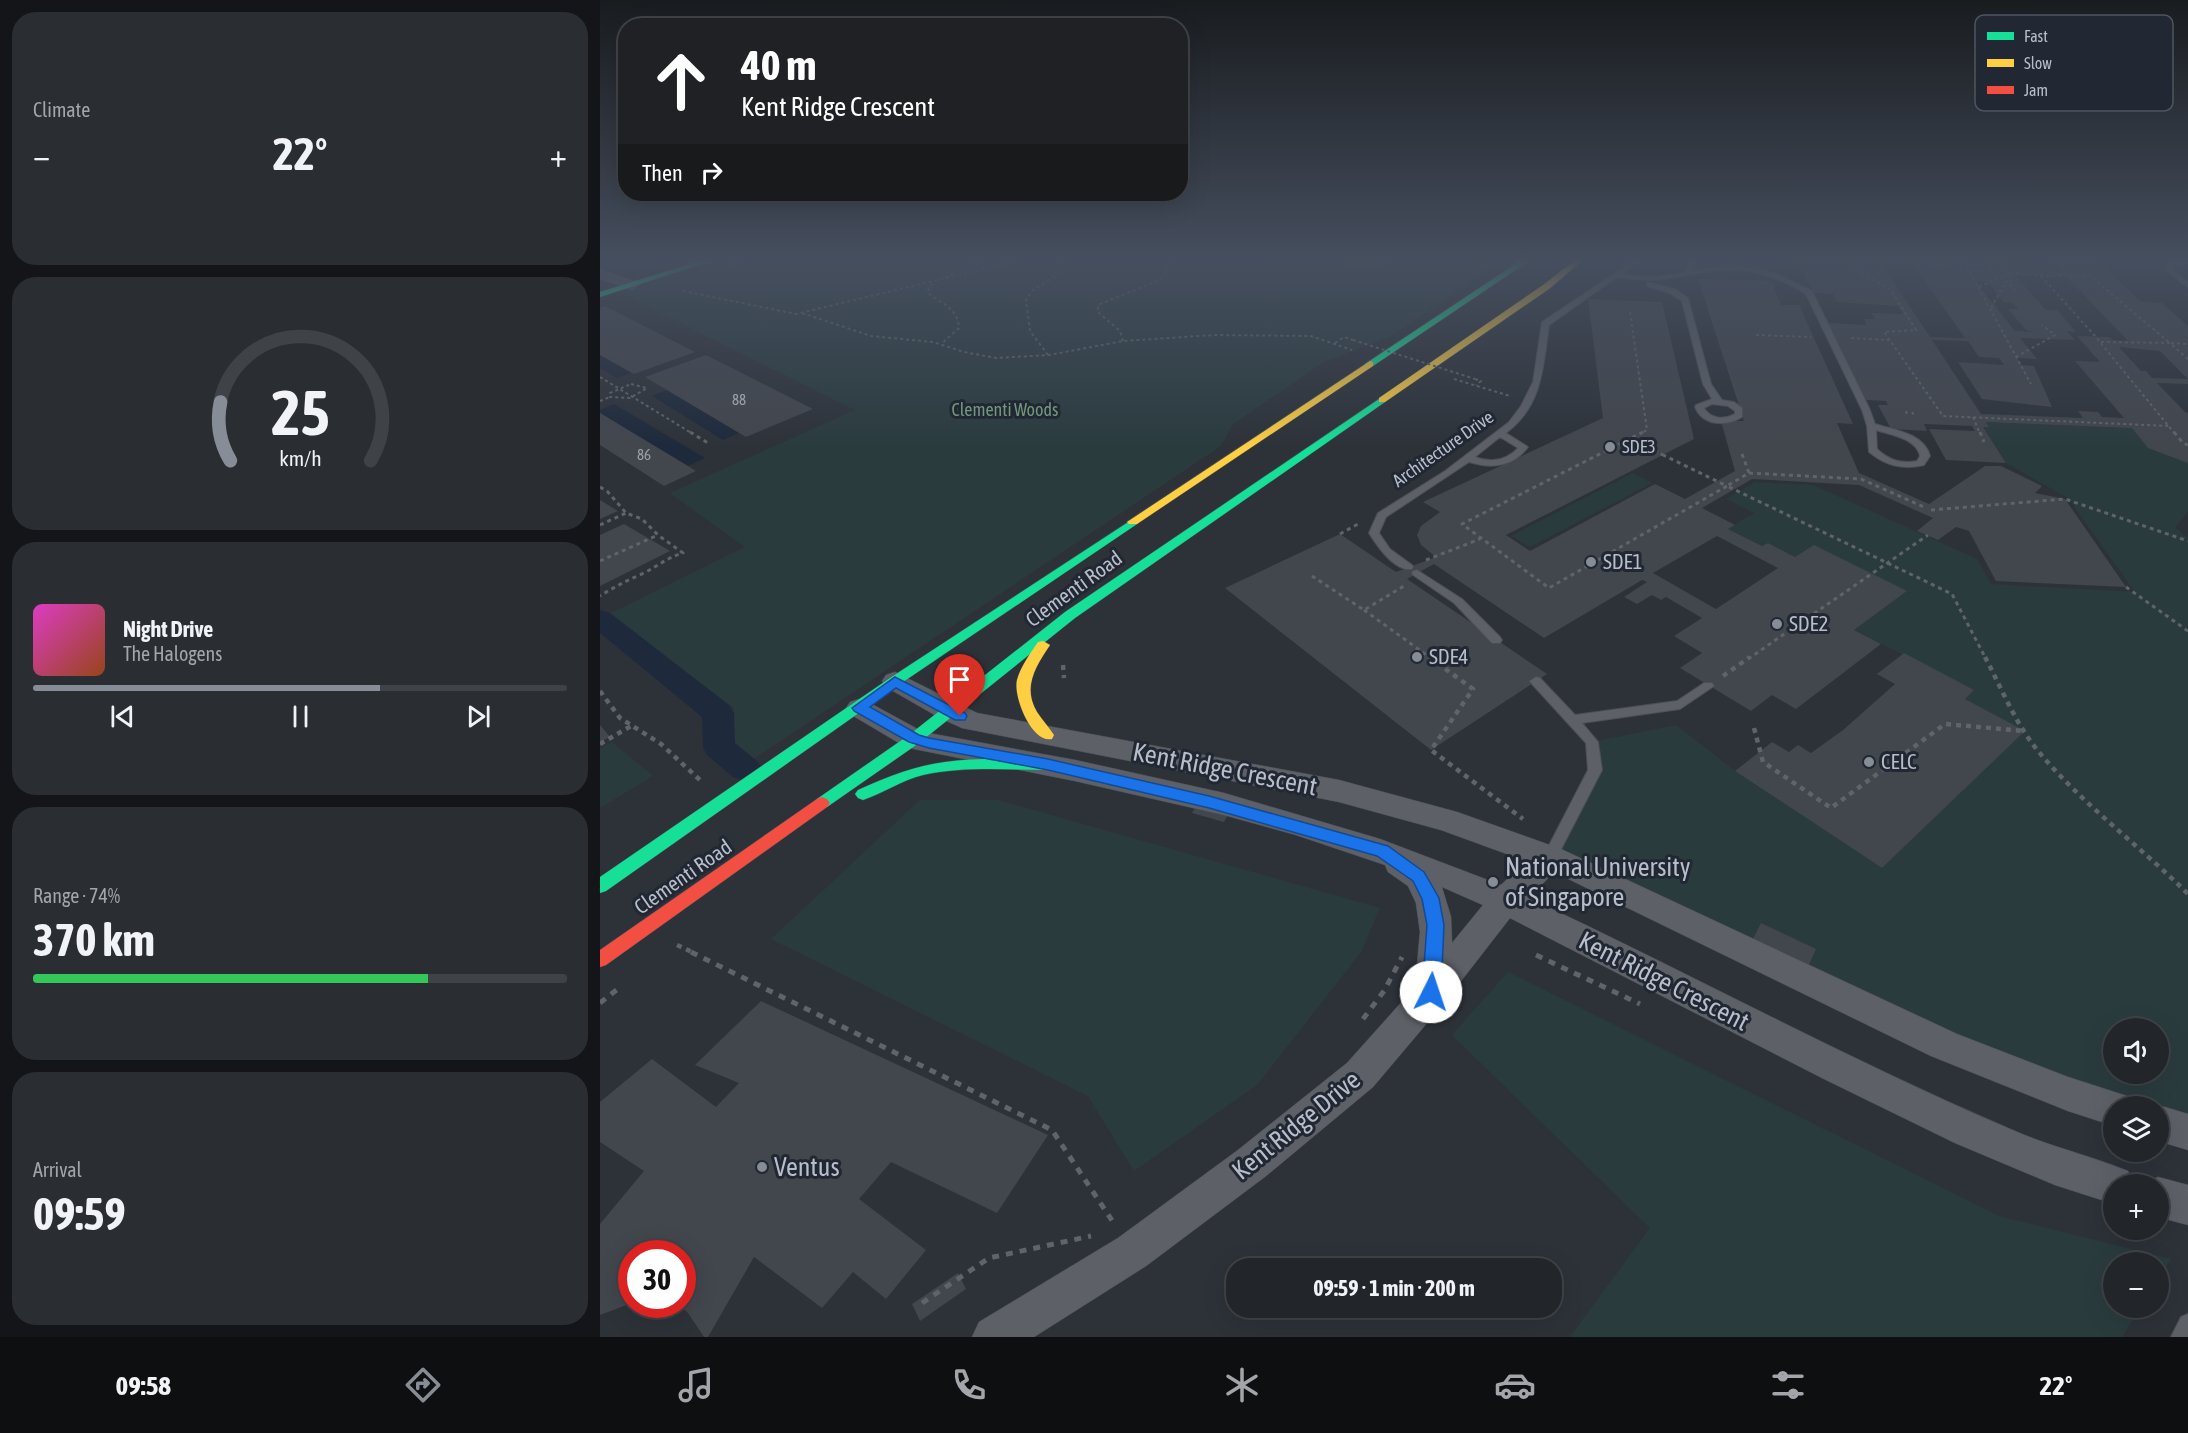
<!DOCTYPE html>
<html lang="en">
<head>
<meta charset="utf-8">
<style>
	body { margin:0; font-family:"Asap Condensed",sans-serif; background:#2a2e33; color:#f1f3f6; height:100vh; display:flex; flex-direction:column; font-size:22px; white-space:nowrap }
	* { box-sizing:border-box; margin:0 }
	p { font-size:20px; color:#a2a5a9 }
	.icon { flex:none; width:33px; height:33px; fill:none; stroke:currentColor; stroke-width:2; stroke-linecap:round; stroke-linejoin:round }
	.map { position:relative; flex:1; overflow:hidden }
	.panel { display:flex; flex-direction:column; gap:12px; padding:12px; background:#131518; width:600px }
	.panel>* { flex:none }
	.hud { position:absolute; left:18px; top:18px; width:570px; height:183px; border-radius:24px; box-shadow:0 6px 24px #0002,0 0 0 2px #3f4347; background:#202124; color:#fff; overflow:hidden }
	.fabs { position:absolute; left:1503px; top:1018px; display:grid; gap:12px }
	.fabs a { display:grid; place-items:center; width:66px; height:66px; border-radius:50%; background:#22262b; box-shadow:0 6px 24px #0002,0 0 0 2px #3f4347; font-size:30px }
	.speed { position:absolute; left:18px; top:1240px; display:flex; gap:12px; font-size:30px; font-weight:700; text-align:center }
	.speed>* { display:grid; place-content:center; width:78px; height:78px; border-radius:50%; background:#22262b; box-shadow:0 6px 24px #0002,0 0 0 2px #3f4347; line-height:1 }
	.speed .limit { border:9px solid #d22; background:#fff; color:#111 }
	.pin { position:absolute; display:grid; place-items:center; width:51px; height:51px; color:#fff; margin:-62px -26px; border-radius:50% 50% 50% 0; rotate:-45deg; box-shadow:0 0 6px #0007 }
	.pin .icon { rotate:45deg }
	.me { position:absolute; width:66px; margin:-33px; rotate:4deg; stroke-linejoin:round; filter:drop-shadow(0 0 4px #0008) }
	.turn { display:flex; align-items:center; gap:21px; height:126px; padding:0 24px; font-size:27px }
	.turn .icon { width:78px; height:78px; stroke-width:2.5 }
	.turn b { display:block; font-size:42px; line-height:51px }
	.then { display:flex; align-items:center; height:57px; padding:0 24px; background:#0003; gap:12px; font-size:22px }
	.big { font-size:45px; font-weight:700; line-height:1.1 }
	.panel .card { flex:1; display:flex; flex-direction:column; justify-content:center; gap:9px; min-width:0; padding:0 21px; border-radius:24px; background:#2a2e33 }
	.panel .dial { align-items:center; gap:0 }
	.dial svg { height:156px; overflow:visible; fill:none; stroke:#3f4347; stroke-width:7; stroke-linecap:round; text-anchor:middle }
	.dial text { fill:#f1f3f6; stroke:none }
	.song { display:flex; align-items:center; gap:18px }
	.cover { width:72px; height:72px; border-radius:9px; background:linear-gradient(135deg,hsl(310 70% 55%),hsl(20 70% 35%)) }
	.played { height:6px; border-radius:3px; background:linear-gradient(90deg,#878d97 65%,#3f4347 65%) }
	.keys { display:flex; justify-content:space-around; direction:ltr }
	.heat { display:flex; justify-content:space-between; align-items:center; font-size:33px; direction:ltr }
	.charge { height:9px; border-radius:4px; background:linear-gradient(90deg,#34c759 74%,#3f4347 0) }
	.trip { position:absolute; left:626px; top:1258px; width:336px; height:60px; border-radius:24px; background:#22262b; box-shadow:0 6px 24px #0002,0 0 0 2px #3f4347; font-weight:700; line-height:60px; text-align:center }
	.menu { display:flex; height:96px; justify-content:space-around; align-items:center; background:#0e0f11; color:#a2a5a9 }
	.menu .icon { width:42px; height:42px }
	.menu .selected { color:#878d97 }
	.menu b { font-size:27px; color:#f1f3f6 }
	main { display:flex; flex:1; min-height:0 }
	.map>svg:first-child { display:block }
	.green { fill:#2a3b3e; fill-rule:evenodd }
	.water { fill:#1e293b }
	.lines { fill:none; stroke-linecap:round; stroke-linejoin:round }
	.canal { fill:#1e293b; fill-rule:evenodd }
	.building { fill:#42464d; fill-rule:evenodd }
	.lane-casing { stroke:#4b4e56; stroke-width:2 }
	.street-casing { stroke:#4b4e56; stroke-width:1 }
	.fast-casing { stroke:#4b4e56; stroke-width:1 }
	.slow-casing { stroke:#4b4e56; stroke-width:1 }
	.jam-casing { stroke:#4b4e56; stroke-width:1 }
	.path-far3 { stroke:#5f6469; stroke-width:2; stroke-dasharray:3 3; stroke-linecap:butt }
	.path-far2 { stroke:#5f6469; stroke-width:3; stroke-dasharray:4 4; stroke-linecap:butt }
	.path-far1 { stroke:#5f6469; stroke-width:4.5; stroke-dasharray:5 5; stroke-linecap:butt }
	.path { stroke:#5f6469; stroke-width:5; stroke-dasharray:7 7; stroke-linecap:butt }
	.lane { fill:#5d6067; fill-rule:evenodd }
	.street { fill:#5d6067; fill-rule:evenodd }
	.fast { fill:#16e098; fill-rule:evenodd }
	.slow { fill:#ffcf43; fill-rule:evenodd }
	.jam { fill:#f24e42; fill-rule:evenodd }
	.path-bridge { stroke:#5f6469; stroke-width:2; stroke-dasharray:3 3; stroke-linecap:butt }
	.route { fill:#1a73e8; stroke:#114b97; stroke-width:1.5 }
	.poi-dot { fill:#878d97; stroke:#212833; stroke-width:2 }
	.labels { text-anchor:middle; stroke-width:6; stroke-linejoin:round; paint-order:stroke }
	.far-number-label { font-size:15px; fill:#9aa0aa }
	.far-park-label { font-size:18px; fill:#72977b; stroke:#212833 }
	.far-poi-label { font-size:18px; fill:#b8bec9; stroke:#212833; text-anchor:start }
	.far-street-label { font-size:18px; fill:#b8bec9; stroke:#212833 }
	.poi-label { font-size:21px; fill:#b8bec9; stroke:#212833; text-anchor:start }
	.street-label { font-size:21px; fill:#b8bec9; stroke:#212833 }
	.near-street-label { font-size:26px; fill:#b8bec9; stroke:#212833 }
	.near-poi-label { font-size:26px; fill:#b8bec9; stroke:#212833; text-anchor:start }
	.key { fill:#212833; stroke:#4e5560; stroke-width:1.5 }
	.key-label { font-size:16px; fill:#b8bec9 }
</style>
</head>
<body>
<main>
<section class="panel">
<div class="card"><p>Climate</p>
<div class="heat"><a>−</a><b class="big">22°</b><a>+</a></div>
</div>
<div class="card dial"><svg viewBox="0 0 100 80">
<path d="M14 69A42 42 0 1 1 86 69"/>
<path d="M14 69A42 42 0 0 1 9 39" stroke="#878d97"/>
<text x="50" y="56" font-size="32" font-weight="700">25</text>
<text x="50" y="72" font-size="11">km/h</text>
</svg></div>
<div class="card">
<div class="song"><i class="cover"></i><div><b>Night Drive</b><p>The Halogens</p></div></div>
<div class="played"></div>
<div class="keys"><svg class="icon" aria-label="previous" viewBox="0 0 24 24"><path d="M18 5L8 12l10 7zM5 5v14"/></svg><svg class="icon" aria-label="pause" viewBox="0 0 24 24"><path d="M8 5v14M16 5v14"/></svg><svg class="icon" aria-label="next" viewBox="0 0 24 24"><path d="M6 5l10 7-10 7zM19 5v14"/></svg></div>
</div>
<div class="card"><p>Range · 74%</p><b class="big">370 km</b><div class="charge"></div></div>
<div class="card"><p>Arrival</p><b class="big">09:59</b></div>
</section>
<div class="map">
<svg width="1588" height="1337" viewBox="0 0 1588 1337">
	<rect width="100%" height="100%" fill="#2d3239"/>
	<path class="green" d="M111 261H902L791 336 724 362 632 425 621 446 152 760 132 743 134 708 7 615 145 547 70 493 255 410 16 291Z
		M1407 261H1516L1519 263 1452 261 1462 272 1416 270Z
		M1386 422 1532 428 1588 463V511L1575 528 1588 537V1132L1558 1107H1514L950 857 995 770 992 742 1076 725 1135 771 1282 868 1424 732 1365 699 1374 690 1254 630 1307 591 1195 557 1168 543 1162 546 1128 529 1154 513 1126 499 1155 482 1213 485 1377 559 1391 584 1535 592 1468 498 1406 463 1383 427H1389ZM1514 1029H1558V1074H1514Z
		M1033 473 1052 483 930 547 911 536Z
		M12 742 53 776 0 808V748Z
		M320 800H398L780 908 761 952 657 1085 534 1171 488 1096 171 939Z
		M908 972 1399 1216 1571 1259 1559 1279 1558 1263H1514V1308H1540L1522 1337H970L1050 1228 852 1035Z"/>
	<path class="water" d="M0 355 31 373 17 378 0 368Z
		M67 390 139 433 123 440 52 396Z
		M14 404 105 458 88 466 0 413V410Z"/>
	<g class="lines">
		<path class="canal" d="M0 610 10 613 129 705 134 713 135 743 157 761 162 769 157 777 145 781 133 777 108 756 103 748 102 717 0 633Z"/>
	</g>
	<path class="building" d="M746 261H798L759 271 745 265 750 263Z
		M1197 261H1358L1365 269 1390 270 1383 261H1407L1416 270 1462 272 1451 261 1500 263 1541 302 1562 303 1588 326V384L1557 383 1586 413 1588 412V463L1548 448 1532 428 1386 422 1389 427H1383L1406 463 1346 460 1329 429 1375 431 1372 426 1324 424 1327 431 1291 429 1278 405H1288L1286 401 1266 400 1227 323 1267 325 1264 319H1275L1271 313 1303 314 1298 306 1237 302 1233 294 1214 293ZM1281 263 1313 264 1365 338 1330 337ZM1415 275 1466 276 1528 341 1513 340 1509 337 1477 336 1500 362 1475 361 1524 418 1502 417 1498 412 1478 411 1483 418 1381 414 1332 340 1368 341 1379 357 1399 358 1404 365 1358 362 1382 399 1452 407 1434 366 1422 365 1417 358 1437 359 1420 338 1475 340 1467 331 1476 332 1457 310H1446ZM1375 281 1389 282 1403 302H1412L1418 309H1408L1426 330 1435 332 1415 331ZM1519 347 1560 351 1588 379 1552 378 1546 371H1541Z
		M1098 279 1171 281 1181 305H1199L1253 424 1237 423 1259 473 1329 504 1385 466H1401L1442 486 1435 493 1465 499 1526 587 1396 581 1369 531 1356 527 1338 540 1317 531 1333 518 1259 485 1152 479 1102 508 1135 525 1128 529 1162 546 1168 543 1195 557 1214 545 1307 591 1254 630 1281 644 1196 709 1172 695 1151 711 1080 668 1102 653 1074 636 1102 618 1066 597 1061 600 1052 595 1037 604 1024 597 1047 582 1042 580 944 638 834 564 807 579 947 674 831 750 625 588 740 534 796 572 836 557 821 545 817 535 821 526 840 512 823 502 1003 418 988 299 1062 302 1094 439 906 535 930 551 1055 484 1085 499 1135 471 1121 421H1144ZM1117 536 1178 568 1116 609 1053 573Z
		M5 306 95 352 34 374 0 355V308Z
		M106 355 213 409 146 437 45 377Z
		M0 413 88 466 96 471 64 486 0 445Z
		M0 500 18 511 0 519Z
		M24 524 70 551 0 586V535Z
		M1304 653 1374 690 1365 699 1425 731 1282 868 1135 771 1172 742 1189 752 1198 745 1211 753 1243 730 1295 684 1277 674Z
		M0 725 10 737 0 742Z
		M597 804 629 813 624 822 592 813Z
		M1161 923 1216 949 1209 965 1153 939Z
		M161 1001 448 1135 397 1213 291 1162 259 1199 326 1250 286 1299 253 1272 222 1308 154 1257 108 1337H104L88 1313 79 1305H82V1254H32V1303L0 1315V1224L44 1171 0 1142V1102L52 1059 116 1107 139 1083 95 1065Z
		M358 1273 366 1289 320 1321 312 1304Z"/>
	<g class="lines">
		<g class="lane-casing">
			<path id="lane" d="M1033 261H1040L1022 274C1044 279 1064 277 1085 272L1090 261H1096L1093 271 1129 266 1153 268 1179 275 1212 291 1270 410 1275 424C1294 430 1324 433 1330 456L1324 465C1303 470 1286 466 1269 452L1267 426 1262 410 1206 294C1182 279 1156 269 1127 270 1086 272 1060 286 1017 277L949 325C943 367 943 405 906 433L928 447C913 467 892 469 869 462L786 517 779 533 790 549 812 565 813 567 812 569C795 572 777 546 769 533L778 513 845 471 909 422 921 406 933 382 942 322ZM1276 430C1291 435 1316 438 1320 456L1317 461C1301 464 1289 460 1277 449ZM900 437 918 448C906 461 891 463 875 457Z
				M1588 261V264L1574 266 1573 269 1588 282V288L1565 269 1570 263Z
				M1047 282 1075 289 1088 298 1111 384 1122 400 1134 402 1142 408V417C1126 427 1103 426 1095 407L1096 405 1112 399 1103 384 1082 301 1069 293 1047 286ZM1112 404 1128 406 1135 411V414C1123 420 1111 419 1104 408Z
				M817 570 862 599 900 637 902 640 900 643H892L854 603 813 575 812 573 813 571Z
				M936 677 940 678 975 715 1077 701 1104 683H1112L1114 686 1080 709 982 723 998 742 1002 770 955 861 950 863 945 861 943 857 988 770 986 743 932 684 930 681Z
				M1588 1314V1337H1571L1581 1317Z"/>
		</g>
		<g class="street-casing">
			<path id="street" d="M0 269 37 282 40 285 32 290 0 279Z
				M295 672 377 713 739 780 857 812 961 849 1357 1034 1468 1077 1527 1096 1532 1107H1514V1126L1468 1111 1331 1056 954 872 929 898C1089 973 1245 1058 1408 1128 1447 1146 1489 1155 1528 1171L1534 1185H1514V1204L1455 1185 1355 1143 1224 1079 910 918 844 1003 773 1087 666 1176 546 1266 434 1337H372L379 1322 518 1238 638 1150 747 1063 815 987 820 932 816 903 808 886 788 872 785 865 696 835 624 815 475 781 314 749 304 746 250 714 246 708 250 702 259 699 268 702 323 732 475 760 624 793 780 839 901 885 926 861 841 830 739 802 362 728 340 718 286 687 282 681 286 675ZM842 887 883 905 852 943 851 917Z
				M1558 1105 1588 1114V1150L1558 1141V1107H1553Z
				M1558 1177 1588 1185V1225L1558 1217V1185H1543Z"/>
		</g>
		<g class="fast-casing">
			<path id="fast" d="M100 261H111L0 297V292Z
				M920 261H929L773 366 765 364Z
				M782 397 787 400 785 402 475 618 319 743 227 807H217L214 803 217 799 309 735 465 612Z
				M533 519 539 522 537 524 300 684 6 891 0 893V877L290 678Z
				M385 759 448 760 453 761 455 765 453 769 448 770C407 770 364 766 323 775 302 780 284 793 263 800L258 798 255 794 258 790C304 769 334 760 385 759Z"/>
		</g>
		<g class="slow-casing">
			<path id="slow" d="M974 261H982L949 289 785 402H779V398L943 285Z
				M770 361 773 362V366L537 524H529L527 522Z
				M443 641 450 645C436 666 422 687 437 712 442 720 449 727 454 735L452 739C432 744 413 697 417 680 421 666 430 654 438 642Z"/>
		</g>
		<g class="jam-casing">
			<path id="jam" d="M222 797 227 799 230 803 227 807 6 965 0 967V950L217 799Z"/>
		</g>
		<path class="path-far3" d="M1241 261 1291 290 1316 330 1284 332 1343 416 1569 426
			M1252 261 1368 267
			M1364 261 1431 384
			M129 265 145 261
			M1191 265 1200 261
			M1410 273 1441 276 1489 275 1570 343 1588 344
			M1441 276 1495 336 1575 434
			M345 277 383 261
			M333 284 329 287 328 293C342 304 358 308 359 328L341 344
			M1379 287 1410 273 1398 261
			M83 291 196 314 417 261
			M1391 308 1406 281 1415 290
			M1030 312 1047 430 1040 434
			M202 313 271 336 333 342 364 352 396 358 449 355 523 341 614 335 711 336 752 350
			M1156 335 1211 337
			M1251 338 1289 340
			M523 341 520 331 498 312V305L557 281 564 276 571 261
			M1501 342 1570 343 1588 359
			M735 343 744 337 753 340
			M448 355 430 331 426 300 433 290 455 276 461 261
			M1416 357 1455 335 1442 325
			M0 377 93 434
			M854 379 910 396
			M875 379 881 381 876 385
			M31 384 47 388 30 398 10 397V393Z
			M0 401 10 397
			M1306 411 1307 415
			M1312 412 1314 415
			M1373 417 1380 434"/>
		<path class="path-far2" d="M90 432 108 443
			M1043 432 862 524 949 588 1127 486 1063 455
			M1380 432 1384 442
			M1574 432 1583 443 1588 445
			M1033 438 1063 455
			M1142 454 1149 473 1127 486 1352 594 1386 659
			M1149 473 1261 479 1324 507
			M0 487 7 491 26 513 42 519 58 535 83 553C66 558 58 566 44 573 28 580 14 587 0 596
			M1331 510 1465 499 1588 541
			M0 525 26 513
			M740 534 758 524
			M826 560 880 539
			M0 561 58 535
			M712 576 764 610 804 586
			M1526 587 1588 631
			M764 610 832 659
			M1148 659 1328 535"/>
		<path class="path-far1" d="M829 657 873 689 831 750 923 819
			M1385 657C1402 689 1416 725 1439 752 1482 804 1540 846 1588 894
			M463 665 464 678
			M1123 676 1150 657
			M0 691 20 718 61 744 101 781
			M1154 728 1163 762 1231 808 1345 724 1424 731
			M0 744 31 726
			M77 945 94 953"/>
		<path class="path" d="M91 952 452 1130 515 1225
			M936 955 1040 1004
			M0 1003 19 988
			M763 1019 784 991 802 957
			M322 1303 389 1258 491 1236"/>
		<use href="#lane" class="lane"/>
		<use href="#street" class="street"/>
		<use href="#fast" class="fast"/>
		<use href="#slow" class="slow"/>
		<use href="#jam" class="jam"/>
		<path class="path-bridge" d="M753 340 875 379"/>
	</g>
	<linearGradient id="sky" x2="0" y2="1"><stop stop-color="#191c1f"/><stop offset="0.58" stop-color="#464f5f"/><stop offset="1" stop-color="#464f5f" stop-opacity="0"/></linearGradient>
	<rect width="1588" height="448" fill="url(#sky)"/>
	<path class="route" d="M295 677 365 713 367 716 365 720H355L296 688 270 707 319 735 329 738 448 759 609 796 788 846 824 872 839 898 844 925 841 992 838 998 831 1000 825 998 822 992 827 925 822 899 813 881 777 856 609 808 448 770 329 748 309 742 254 711 252 708Z"/>
	<g class="poi-dot">
		<circle cx="1010" cy="447" r="6"/>
		<circle cx="991" cy="562" r="6"/>
		<circle cx="1177" cy="624" r="6"/>
		<circle cx="817" cy="657" r="6"/>
		<circle cx="1269" cy="762" r="6"/>
		<circle cx="893" cy="882" r="6"/>
		<circle cx="162" cy="1167" r="6"/>
	</g>
	<g class="labels">
		<g class="far-number-label">
			<text x="139" y="405">88</text>
			<text x="44" y="460">86</text>
		</g>
		<g class="far-park-label">
			<text x="405" y="416">Clementi Woods</text>
		</g>
		<g class="far-poi-label">
			<text x="1022" y="453">SDE3</text>
		</g>
		<g class="far-street-label">
			<text transform="translate(843 449) rotate(-35)" y="6">Architecture Drive</text>
		</g>
		<g class="poi-label">
			<text x="1003" y="569">SDE1</text>
			<text x="1189" y="631">SDE2</text>
			<text x="829" y="664">SDE4</text>
			<text x="1281" y="769">CELC</text>
		</g>
		<g class="street-label">
			<text transform="translate(474 589) rotate(-36)" y="7">Clementi Road</text>
			<text transform="translate(83 877) rotate(-35)" y="7">Clementi Road</text>
		</g>
		<g class="near-street-label">
			<text transform="translate(625 769) rotate(11)" y="9">Kent Ridge Crescent</text>
			<text transform="translate(1064 981) rotate(27)" y="9">Kent Ridge Crescent</text>
			<text transform="translate(696 1125) rotate(-39)" y="9">Kent Ridge Drive</text>
		</g>
		<g class="near-poi-label">
			<text x="905" y="876">National University<tspan x="905" dy="30">of Singapore</tspan></text>
			<text x="174" y="1176">Ventus</text>
		</g>
	</g>
	<rect x="1375" y="15" width="198" height="96" rx="9" class="key"/>
	<rect x="1387" y="32" width="27" height="8" fill="#16e098"/>
	<rect x="1387" y="59" width="27" height="8" fill="#ffcf43"/>
	<rect x="1387" y="86" width="27" height="8" fill="#f24e42"/>
	<g class="key-label">
		<text x="1424" y="42">Fast</text>
		<text x="1424" y="69">Slow</text>
		<text x="1424" y="96">Jam</text>
	</g>
</svg>
<div class="fabs">
<a><svg class="icon" aria-label="sound" viewBox="0 0 24 24"><path d="M4 9h4l5-4v14l-5-4H4zM17 9q2 3 0 6"/></svg></a>
<a><svg class="icon" aria-label="layers" viewBox="0 0 24 24"><path d="M12 4l9 5-9 5-9-5zM3 14l9 5 9-5"/></svg></a>
<a>+</a>
<a>−</a>
</div>
<div class="speed"><div class="limit">30</div></div>
<div class="pin" style="left:360px;top:716px;background:#d93025"><svg class="icon" aria-label="arrive" viewBox="0 0 24 24"><path d="M6 21V4h12l-3 4 3 4H6"/></svg></div>
<svg class="me" style="left:831px;top:992px" viewBox="-20 -20 40 40"><circle r="19" fill="#fff"/><path d="M0-13L10 11 0 6-10 11z" fill="#1a73e8"/></svg>
<div class="trip">09:59 · 1 min · 200 m</div>
<div class="hud">
<div class="turn"><svg class="icon" aria-label="ahead" viewBox="0 0 24 24"><path d="M12 20V5M6 11l6-6 6 6"/></svg><div><b>40 m</b>Kent Ridge Crescent</div></div>
<div class="then">Then<svg class="icon" aria-label="right" viewBox="0 0 24 24"><path d="M7 20v-9h11M14 6l5 5-5 5"/></svg></div>
</div>
</div>
</main>
<nav class="menu">
<b>09:58</b>
<svg class="icon selected" aria-label="directions" viewBox="0 0 24 24"><path d="M12 3l9 9-9 9-9-9zM9 14v-3h6M13 9l2 2-2 2"/></svg>
<svg class="icon" aria-label="music" viewBox="0 0 24 24"><path d="M9 18V5l10-2v13"/><circle cx="6" cy="18" r="3"/><circle cx="16" cy="16" r="3"/></svg>
<svg class="icon" aria-label="phone" viewBox="0 0 24 24"><path d="M5 4h4l2 5-3 2q2 4 5 5l2-3 5 2v4C11 20 4 13 5 4z"/></svg>
<svg class="icon" aria-label="climate" viewBox="0 0 24 24"><path d="M12 3v18M4 7l16 10M4 17L20 7"/></svg>
<svg class="icon" aria-label="car" viewBox="0 0 24 24"><path d="M5 17H2v-5l4-1 3-4h7l3 4 3 1v5h-3M9 17h6M6 11h13"/><circle cx="7" cy="17" r="2"/><circle cx="17" cy="17" r="2"/></svg>
<svg class="icon" aria-label="filters" viewBox="0 0 24 24"><path d="M4 7h16M4 17h16"/><circle cx="9" cy="7" r="2"/><circle cx="15" cy="17" r="2"/></svg>
<b>22°</b>
</nav>
</body>
</html>
